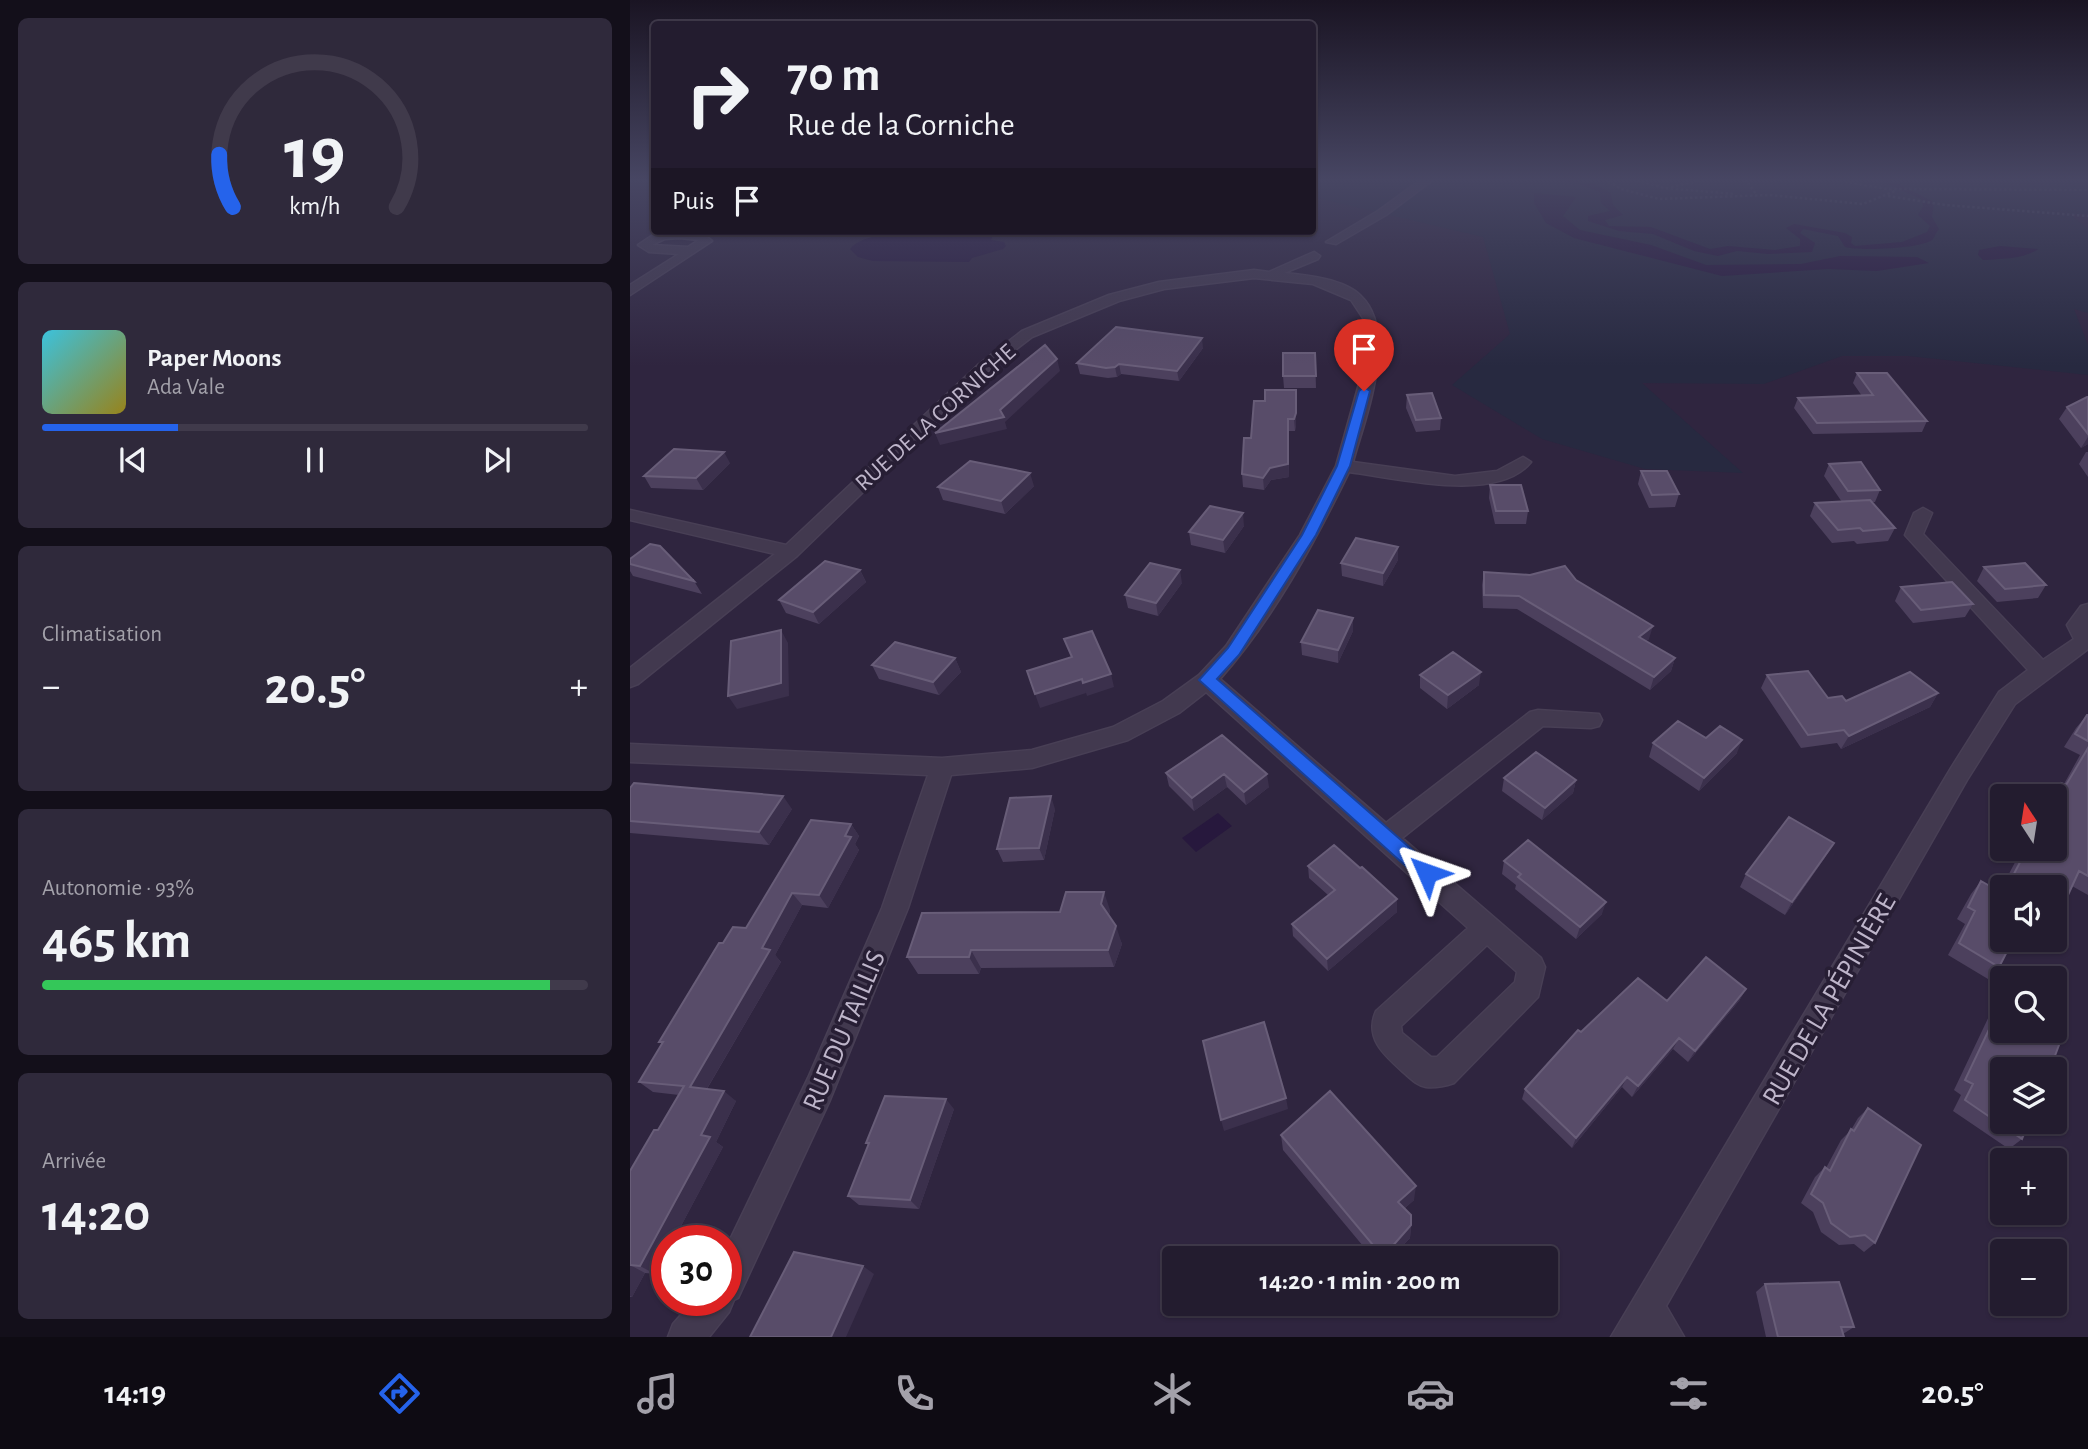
<!DOCTYPE html>
<html lang="fr">
<head>
<meta charset="utf-8">
<style>
	body { margin:0; font-family:"Alegreya Sans",sans-serif; background:#2f293b; color:#f1f3f6; height:100vh; display:flex; flex-direction:column; font-size:26px; white-space:nowrap }
	* { box-sizing:border-box; margin:0 }
	p { font-size:23px; color:#a3a1aa }
	.icon { flex:none; width:38px; height:38px; fill:none; stroke:currentColor; stroke-width:2; stroke-linecap:round; stroke-linejoin:round }
	.map { position:relative; flex:1; overflow:hidden }
	.panel { display:flex; flex-direction:column; gap:18px; padding:18px; background:#130f1a; width:630px }
	.panel>* { flex:none }
	.banner { position:absolute; left:21px; top:21px; width:665px; height:214px; border-radius:7px; box-shadow:0 2px 5px #0004,0 0 0 2px #403a4b; background:#231c2f; color:#f1f3f6; overflow:hidden }
	.needle { width:46px; rotate:348deg }
	.buttons { position:absolute; left:1360px; top:784px; display:grid; gap:14px }
	.buttons a { display:grid; place-items:center; width:77px; height:77px; border-radius:7px; background:#231c2f; box-shadow:0 2px 5px #0004,0 0 0 2px #403a4b; font-size:35px }
	.speed { position:absolute; left:21px; top:1225px; display:flex; gap:14px; font-size:35px; font-weight:700; text-align:center }
	.speed>* { display:grid; place-content:center; width:91px; height:91px; border-radius:50%; background:#231c2f; box-shadow:0 2px 5px #0004,0 0 0 2px #403a4b; line-height:1 }
	.speed .limit { border:10px solid #d22; background:#fff; color:#111 }
	.pin { position:absolute; display:grid; place-items:center; width:60px; height:60px; color:#fff; margin:-72px -30px; border-radius:50% 50% 50% 0; rotate:-45deg; box-shadow:0 0 7px #0007 }
	.pin .icon { rotate:45deg }
	.me { position:absolute; width:77px; margin:-38px; rotate:313deg; stroke-linejoin:round; filter:drop-shadow(0 0 5px #0008) }
	.turn { display:flex; align-items:center; gap:24px; height:147px; padding:0 21px; font-size:32px }
	.turn .icon { width:91px; height:91px; stroke-width:2.5 }
	.turn b { display:block; font-size:49px; line-height:60px }
	.then { display:flex; align-items:center; height:66px; padding:0 21px; background:#0003; gap:14px; font-size:26px }
	.big { font-size:52px; font-weight:600; line-height:1.1 }
	.panel .widget { flex:1; display:flex; flex-direction:column; justify-content:center; gap:10px; min-width:0; padding:0 24px; border-radius:10px; background:#2f293b }
	.panel .dial { align-items:center; gap:0 }
	.dial svg { height:182px; overflow:visible; fill:none; stroke:#403a4b; stroke-width:7; stroke-linecap:round; text-anchor:middle }
	.dial text { fill:#f1f3f6; stroke:none }
	.song { display:flex; align-items:center; gap:21px }
	.cover { width:84px; height:84px; border-radius:10px; background:linear-gradient(135deg,hsl(190 70% 55%),hsl(50 70% 35%)) }
	.played { height:7px; border-radius:4px; background:linear-gradient(90deg,#2563eb 25%,#403a4b 25%) }
	.keys { display:flex; justify-content:space-around; direction:ltr }
	.heat { display:flex; justify-content:space-between; align-items:center; font-size:38px; direction:ltr }
	.charge { height:10px; border-radius:5px; background:linear-gradient(90deg,#34c759 93%,#403a4b 0) }
	.trip { position:absolute; left:532px; top:1246px; width:396px; height:70px; border-radius:7px; background:#231c2f; box-shadow:0 2px 5px #0004,0 0 0 2px #403a4b; font-weight:600; line-height:70px; text-align:center }
	.menu { display:flex; height:112px; justify-content:space-around; align-items:center; background:#0e0b13; color:#a3a1aa }
	.menu .icon { width:49px; height:49px }
	.menu .selected { color:#2563eb }
	.menu b { font-size:32px; color:#f1f3f6 }
	main { display:flex; flex:1; min-height:0 }
	.map>svg:first-child { display:block }
	.green { fill:#272940 }
	.water { fill:#27183d }
	.lines { fill:none; stroke-linecap:round; stroke-linejoin:round }
	.minor-casing { stroke:#483f55; stroke-width:3 }
	.path { stroke:#404358; stroke-width:2.5; stroke-dasharray:2.5 2.5; stroke-linecap:butt }
	.minor { fill:#42394f; fill-rule:evenodd }
	.wall { fill:#4c405d }
	.shaded-wall { fill:#3b304c }
	.building { fill:#584c69; stroke:#685d78; stroke-width:2 }
	.route { fill:#2563eb; stroke:#184099; stroke-width:2 }
	.labels { text-anchor:middle; stroke-width:7; stroke-linejoin:round; paint-order:stroke }
	.street-label { font-size:24px; fill:#beb5ca; stroke:#271e34 }
	.near-street-label { font-size:28px; fill:#beb5ca; stroke:#271e34 }
</style>
</head>
<body>
<main>
<section class="panel">
<div class="widget dial"><svg viewBox="0 0 100 80">
<path d="M14 69A42 42 0 1 1 86 69"/>
<path d="M14 69A42 42 0 0 1 8 46" stroke="#2563eb"/>
<text x="50" y="56" font-size="32" font-weight="700">19</text>
<text x="50" y="72" font-size="11">km/h</text>
</svg></div>
<div class="widget">
<div class="song"><i class="cover"></i><div><b>Paper Moons</b><p>Ada Vale</p></div></div>
<div class="played"></div>
<div class="keys"><svg class="icon" aria-label="previous" viewBox="0 0 24 24"><path d="M18 5L8 12l10 7zM5 5v14"/></svg><svg class="icon" aria-label="pause" viewBox="0 0 24 24"><path d="M8 5v14M16 5v14"/></svg><svg class="icon" aria-label="next" viewBox="0 0 24 24"><path d="M6 5l10 7-10 7zM19 5v14"/></svg></div>
</div>
<div class="widget"><p>Climatisation</p>
<div class="heat"><a>−</a><b class="big">20.5°</b><a>+</a></div>
</div>
<div class="widget"><p>Autonomie · 93%</p><b class="big">465 km</b><div class="charge"></div></div>
<div class="widget"><p>Arrivée</p><b class="big">14:20</b></div>
</section>
<div class="map">
<svg width="1458" height="1337" viewBox="0 0 1458 1337">
	<rect width="100%" height="100%" fill="#2f253f"/>
	<path class="green" d="M683 179H1441L1458 189V214H1440L1458 229V313L1444 309 1458 345V375L1278 356H1212L1134 384 1012 383 1113 473 1015 469 912 439 822 385 880 334 853 237 683 197Z
		M302 231H457L446 237 307 234Z"/>
	<path class="water" d="M919 179 961 182 981 193 983 205 993 215 975 220 979 226 1021 227 1080 249 1098 246 1145 250 1170 246V239L1156 228 1164 224 1215 233 1222 237 1221 243 1225 246 1272 242 1297 232 1300 226 1288 215 1293 206 1291 199 1246 179 1262 181 1304 202 1302 217 1309 229C1306 232 1305 236 1303 239 1293 249 1229 251 1215 247L1208 236 1173 229 1170 233 1185 243 1182 252 1138 254 1107 251 1088 256 1064 251 1023 234 989 231 958 221V216L980 211 971 203 970 192 949 184Z
		M904 193 946 197 933 216 950 230 1021 245 1076 265 1171 264 1210 256 1287 257 1299 263 1247 271 1198 269 1092 276 944 238 916 223 904 203Z
		M289 233 303 237 363 235 361 240 374 242 376 246 373 249 342 258 339 262 243 261 228 257 220 249C234 232 269 235 289 233Z
		M1370 246 1408 249C1395 259 1369 259 1353 260L1348 255 1349 250Z
		M588 813 602 826 566 852 552 838Z"/>
	<g class="lines">
		<g class="minor-casing">
			<path id="minor" d="M792 179H804L756 215 706 244 696 242 748 211Z
				M41 231 71 232 82 241 0 295V285L49 254 19 252 8 245 23 235ZM49 238 69 240 58 247 22 245 35 239Z
				M684 252 690 256 688 259 654 273C676 275 715 279 731 296 769 333 735 418 723 462L825 476 867 471 893 457 901 462C867 504 767 478 719 472 684 544 643 619 590 679L756 823 900 712 908 710 969 714 972 720 969 726 961 728 913 726 772 838 911 958 915 967 908 997 824 1083C815 1086 806 1088 796 1087 786 1085 780 1078 773 1072 754 1055 734 1038 746 1011L838 928 576 692 549 713 498 740 402 768 321 775 278 908 200 1100 108 1298 104 1300 99 1312 79 1337H38L43 1324 64 1300H96V1248L178 1078 252 908 298 775 0 762V744L312 758 402 750 483 727 533 701 569 675 596 646 670 535 706 466 734 366 733 318 721 300 683 284 624 278 534 289 489 301 402 337 358 371 167 556 8 684 0 687V668L145 554 0 520V510L156 545 348 365 392 331 479 295 529 282 624 270 639 272ZM857 945 887 972 885 982 807 1057H801L772 1033 771 1026Z
				M1293 508 1302 513 1293 534 1413 660 1444 639 1437 625 1451 606 1458 604V649L1385 704 1337 780 1036 1306 1054 1337H981L1321 768 1369 692 1398 670 1275 535 1284 513Z"/>
		</g>
		<path class="path" d="M974 179 991 189 1029 199 1139 195 1233 204 1265 191
			M1002 179 1034 188 1105 194
			M1115 179 1126 194
			M1200 179 1257 189 1458 190
			M1041 187 1076 179
			M1258 196 1315 205 1458 216"/>
		<use href="#minor" class="minor"/>
	</g>
	<path class="wall" d="M573 348 549 381 491 374 487 377 478 378 450 374 447 363Z
		M685 353 686 388H654L653 376Z
		M1227 373 1297 421 1292 432 1183 434 1164 408 1168 398 1232 396 1223 383Z
		M666 390V425L665 431H659V477L641 480 634 490 613 487 612 474 621 438 635 401Z
		M777 395 811 418 810 430 786 432 776 408Z
		M1458 397V444L1451 448 1429 419 1437 407Z
		M1456 452H1458V477L1449 464Z
		M100 463 73 490 21 488 14 476Z
		M1199 464 1250 490 1245 502H1242L1265 528 1258 541 1227 544 1224 541 1202 543 1180 516 1185 503 1212 502 1194 476Z
		M1011 471 1049 494 1045 507 1019 508 1008 484Z
		M860 485 898 511 896 524H865L859 498Z
		M404 486 375 514 313 500 308 487Z
		M614 526 595 553 561 545 559 532Z
		M0 559 64 581 72 594 3 576 0 571Z
		M768 560 753 586 712 576 711 563Z
		M1354 567 1416 585 1408 598 1367 602 1347 581Z
		M230 570 236 582 189 624 156 613 149 600Z
		M854 572 1019 639 1016 641 1045 658 1041 671 1020 690 887 609 853 608 852 585Z
		M552 583 528 616 498 608 495 595Z
		M1271 587 1343 604 1335 617 1283 623 1265 601Z
		M723 631 708 663 672 655 671 642Z
		M325 658 331 672 309 695 249 679 242 665Z
		M790 675 849 685 817 709 790 688Z
		M1137 675 1198 698 1216 701 1308 693 1300 707 1211 749 1207 743 1171 748 1131 688Z
		M1457 715H1458V895L1442 886 1438 895 1426 907 1424 906V887H1372L1392 849H1424V796H1420L1431 783 1434 784 1450 755 1434 747 1446 728Z
		M592 735 639 787 616 805 597 787 564 811 539 786 536 773Z
		M1076 738 1107 753 1069 791 1019 757 1023 743Z
		M874 778 946 780 943 793 912 820 872 791Z
		M0 788 162 809 139 845 0 833Z
		M425 809 414 860 373 862 367 849Z
		M221 824 229 836 225 844 229 850 198 908 172 905 145 955 151 962 77 1089 106 1101 86 1142 93 1147 43 1241H37V1253L25 1274 15 1273 2 1297H0V1171L28 1130 49 1095 23 1092 9 1082 32 1044 29 1042 93 943 116 928Z
		M1196 856 1155 915 1110 887 1116 874Z
		M874 861 972 914 946 939 885 889 886 885 872 874Z
		M678 866 730 868 767 912 698 971 663 936 662 924 698 895 679 878Z
		M1351 881 1370 892 1372 888V940H1394L1383 951 1378 948 1369 967 1358 979 1318 955 1335 924 1327 919 1341 894Z
		M480 910 479 915 492 944 484 967 351 968 349 974H288L277 957 430 912Z
		M1116 989 1109 1001 1058 1062 1043 1049 1002 1097 992 1087 942 1148 892 1099 895 1089 951 1032 1037 1001Z
		M1372 1001 1392 1139 1379 1149 1323 1111 1331 1095 1324 1090 1361 1012Z
		M1238 1108 1245 1243 1234 1252 1224 1244 1209 1245 1191 1232 1183 1212 1171 1203 1185 1177 1195 1167 1196 1168 1211 1140 1221 1130 1228 1118Z
		M324 1109 289 1209 229 1205 218 1196 238 1145 236 1143Z
		M651 1135 784 1200 775 1208 781 1225 780 1238 761 1258H743L653 1150Z
		M1135 1284 1224 1327 1213 1334 1214 1337H1136L1126 1292Z"/>
	<path class="shaded-wall" d="M572 338 573 348 549 381 547 371Z
		M427 359 430 371 375 422 377 429 310 445 305 433 370 410Z
		M489 364 491 374 487 377 485 367Z
		M666 390V425L665 431 664 419Z
		M658 419 659 477 641 480 634 490 633 478Z
		M1458 437V444L1451 448Z
		M94 452 100 463 73 490 66 478Z
		M400 473 404 486 375 514 371 501Z
		M613 513 614 526 595 553 593 540Z
		M768 547V560L753 586V573Z
		M230 570 236 582 189 624 183 612Z
		M550 570 552 583 528 616 526 603Z
		M723 618V631L708 663V650Z
		M1023 626 1019 639 1005 650 1009 637Z
		M151 630 158 643 159 696 107 709 98 696Z
		M325 658 331 672 309 695 303 682Z
		M1045 658 1041 671 1020 690 1024 677Z
		M851 672 849 685 817 709 818 695Z
		M481 674 484 687 457 696 453 683Z
		M452 679 456 693 410 708 405 694Z
		M1308 693 1300 707 1211 749 1219 736Z
		M1112 740 1107 753 1069 791 1074 778Z
		M594 774 597 787 564 811 562 798Z
		M637 774 639 787 616 805 614 792Z
		M946 780 943 793 912 820 915 808Z
		M153 796 162 809 139 845 129 832Z
		M421 796 425 809 414 860 409 848Z
		M221 824 229 836 225 844 229 850 198 908 189 895Z
		M1204 843 1196 856 1155 915 1162 902Z
		M474 892 480 910 478 922 471 904Z
		M162 893 172 905 145 955 151 962 72 1097 60 1087 132 948Z
		M767 899V912L698 971 697 959Z
		M976 902 972 914 946 939 950 927Z
		M486 926 492 944 484 967 478 950Z
		M341 950 351 968 349 974 339 957Z
		M1116 989 1109 1001 1058 1062 1065 1051Z
		M1049 1038 1043 1049 1002 1097 1008 1086Z
		M997 1077 992 1087 942 1148 946 1138Z
		M94 1091 106 1101 86 1142 93 1147 43 1241H37V1253L25 1274 10 1266 71 1135Z
		M656 1098 658 1109 594 1131 591 1120Z
		M316 1099 324 1109 289 1209 280 1200Z
		M786 1186 784 1200 767 1215 768 1202Z
		M781 1225 780 1238 761 1258H752L753 1257Z
		M0 1265 15 1273 2 1297 0 1296Z
		M233 1266 244 1274 216 1337H201Z"/>
	<path class="building" d="M486 327 572 338 547 371 489 364 485 367 476 368 447 363Z
		M415 345 427 359 370 410 374 417 305 433Z
		M653 353H685L686 376H653Z
		M1227 373H1257L1297 421 1187 423 1168 398 1243 395Z
		M635 390H666V413L664 419H658V464L640 468 633 478 612 474 614 438H621L624 401H635Z
		M802 393 811 418 786 420 777 395Z
		M1457 397H1458V434L1437 407Z
		M44 449 94 452 66 478 14 476Z
		M340 461 400 473 371 501 308 487Z
		M1231 462 1250 490 1218 491 1199 464Z
		M1011 471H1037L1049 494 1022 495Z
		M860 485H891L898 511H866Z
		M1240 500 1265 528 1233 531 1230 528 1208 530 1185 503Z
		M580 506 613 513 593 540 559 532Z
		M726 538 768 547 753 573 711 563Z
		M20 544 30 546 64 581 0 564V559Z
		M195 561 230 570 183 612 149 600Z
		M520 563 550 570 526 603 495 595Z
		M1395 563 1416 585 1375 589 1354 567Z
		M935 566 946 580 1023 626 1009 637 1045 658 1024 677 889 596 854 595V572L900 575Z
		M1322 582 1343 604 1291 610 1271 587Z
		M688 610 723 618 708 650 671 642Z
		M151 630V683L98 696 101 641Z
		M462 631 481 674 453 683 452 679 405 694 397 671 442 657 434 639Z
		M265 642 325 658 303 682 242 665Z
		M823 652 851 672 818 695 790 675Z
		M1178 671 1198 698 1212 696 1216 701 1280 672 1308 693 1219 736 1214 730 1178 735 1137 675Z
		M1457 715H1458V741L1445 734Z
		M1048 721 1076 738 1090 726 1112 740 1074 778 1023 743Z
		M592 735 637 774 614 792 594 774 562 798 536 773Z
		M1458 748V876L1449 871 1438 895 1421 885 1419 887H1377L1397 849H1424V796L1431 783 1436 785Z
		M906 752 946 780 915 808 874 778Z
		M4 783 153 796 129 832 0 821V788Z
		M421 796 409 848 367 849 380 798Z
		M1159 817 1204 843 1162 902 1116 874Z
		M181 820 221 824 215 836 221 837 189 895 162 893 132 948 140 950 60 1087 94 1091 71 1135 80 1137 10 1266 0 1265V1171L24 1130H28L54 1086 9 1082 33 1042H29L89 943H93L103 927 116 928Z
		M898 840 976 902 950 927 888 877 891 874 874 861Z
		M704 845 730 868 732 867 767 899 697 959 662 924 705 890 678 866Z
		M1351 881 1372 893V940H1383L1369 967 1329 943 1345 911 1338 907Z
		M436 892H474L471 904 486 926 478 950H341L339 957H277L292 913 430 912Z
		M1076 957 1116 989 1065 1051 1049 1038 1008 1086 997 1077 946 1138 895 1089 948 1030 951 1032 1008 978 1037 1001Z
		M1372 1002V1031H1422L1432 1037 1420 1069H1372V1122H1399L1392 1139 1335 1100 1343 1084 1335 1080Z
		M634 1022 656 1098 591 1120 573 1041Z
		M700 1091 786 1186 768 1202 781 1215V1225L753 1257 651 1135Z
		M255 1096 316 1099 280 1200 218 1196 239 1143H236Z
		M1238 1108 1291 1145 1245 1243 1235 1235 1220 1237 1201 1223 1193 1203 1181 1194 1195 1167 1200 1171 1221 1129 1224 1131Z
		M164 1252 233 1266 201 1337H120Z
		M1209 1282 1224 1327H1211L1214 1337H1148L1135 1284Z"/>
	<linearGradient id="sky" x2="0" y2="1"><stop stop-color="#1a1423"/><stop offset="0.49" stop-color="#474663"/><stop offset="1" stop-color="#474663" stop-opacity="0"/></linearGradient>
	<rect width="1458" height="366" fill="url(#sky)"/>
	<path class="route" d="M734 387 740 391 720 466 686 535 609 655 587 679 803 868 806 873 803 879 797 882 790 879 569 680 598 648 672 535 707 466 729 391Z"/>
	<g class="labels">
		<g class="street-label">
			<text transform="translate(305 417) rotate(-42)" y="8">RUE DE LA CORNICHE</text>
		</g>
		<g class="near-street-label">
			<text transform="translate(1198 999) rotate(-60)" y="10">RUE DE LA PÉPINIÈRE</text>
			<text transform="translate(213 1030) rotate(-67)" y="10">RUE DU TAILLIS</text>
		</g>
	</g>
</svg>
<div class="buttons">
<a><svg class="needle" viewBox="-14 -14 28 28"><path d="M0-13l5 13h-10z" fill="#e53935"/><path d="M0 13l5-13h-10z" fill="#a3a1aa"/></svg></a>
<a><svg class="icon" aria-label="sound" viewBox="0 0 24 24"><path d="M4 9h4l5-4v14l-5-4H4zM17 9q2 3 0 6"/></svg></a>
<a><svg class="icon" aria-label="search" viewBox="0 0 24 24"><circle cx="10" cy="10" r="6"/><path d="M15 15l6 6"/></svg></a>
<a><svg class="icon" aria-label="layers" viewBox="0 0 24 24"><path d="M12 4l9 5-9 5-9-5zM3 14l9 5 9-5"/></svg></a>
<a>+</a>
<a>−</a>
</div>
<div class="speed"><div class="limit">30</div></div>
<div class="pin" style="left:734px;top:391px;background:#d93025"><svg class="icon" aria-label="arrive" viewBox="0 0 24 24"><path d="M6 21V4h12l-3 4 3 4H6"/></svg></div>
<svg class="me" style="left:797px;top:873px" viewBox="-20 -20 40 40"><path d="M0-17L14 15 0 8-14 15z" fill="#2563eb" stroke="#fff" stroke-width="4"/></svg>
<div class="trip">14:20 · 1 min · 200 m</div>
<div class="banner">
<div class="turn"><svg class="icon" aria-label="right" viewBox="0 0 24 24"><path d="M7 20v-9h11M14 6l5 5-5 5"/></svg><div><b>70 m</b>Rue de la Corniche</div></div>
<div class="then">Puis<svg class="icon" aria-label="arrive" viewBox="0 0 24 24"><path d="M6 21V4h12l-3 4 3 4H6"/></svg></div>
</div>
</div>
</main>
<nav class="menu">
<b>14:19</b>
<svg class="icon selected" aria-label="directions" viewBox="0 0 24 24"><path d="M12 3l9 9-9 9-9-9zM9 14v-3h6M13 9l2 2-2 2"/></svg>
<svg class="icon" aria-label="music" viewBox="0 0 24 24"><path d="M9 18V5l10-2v13"/><circle cx="6" cy="18" r="3"/><circle cx="16" cy="16" r="3"/></svg>
<svg class="icon" aria-label="phone" viewBox="0 0 24 24"><path d="M5 4h4l2 5-3 2q2 4 5 5l2-3 5 2v4C11 20 4 13 5 4z"/></svg>
<svg class="icon" aria-label="climate" viewBox="0 0 24 24"><path d="M12 3v18M4 7l16 10M4 17L20 7"/></svg>
<svg class="icon" aria-label="car" viewBox="0 0 24 24"><path d="M5 17H2v-5l4-1 3-4h7l3 4 3 1v5h-3M9 17h6M6 11h13"/><circle cx="7" cy="17" r="2"/><circle cx="17" cy="17" r="2"/></svg>
<svg class="icon" aria-label="filters" viewBox="0 0 24 24"><path d="M4 7h16M4 17h16"/><circle cx="9" cy="7" r="2"/><circle cx="15" cy="17" r="2"/></svg>
<b>20.5°</b>
</nav>
</body>
</html>
